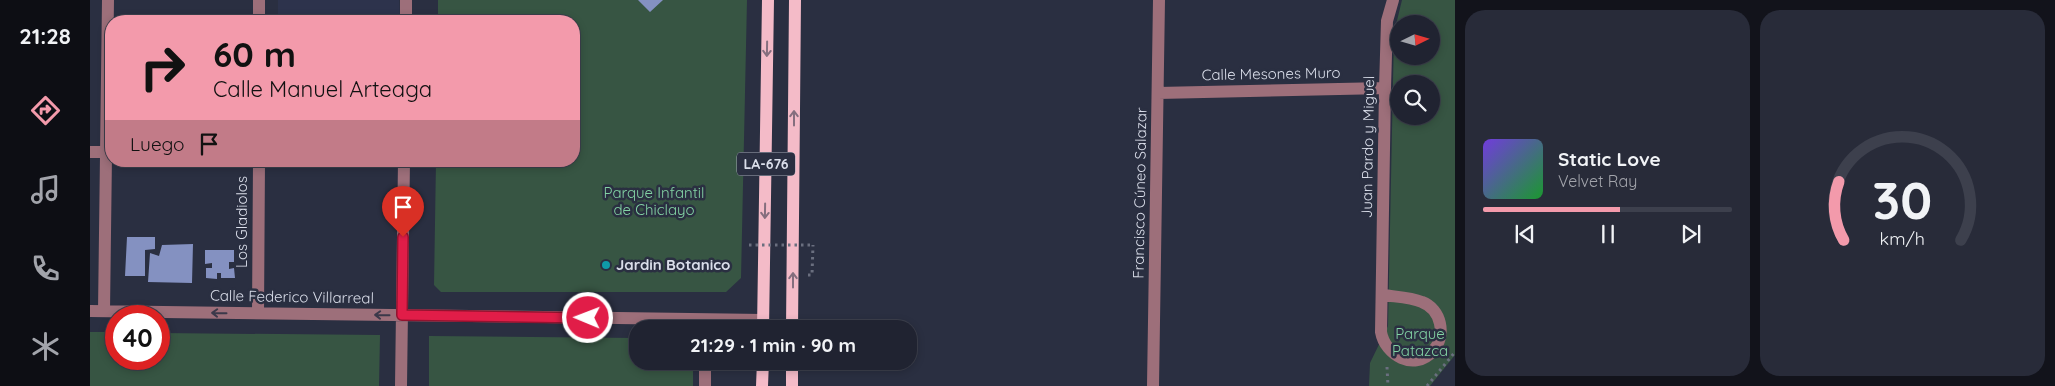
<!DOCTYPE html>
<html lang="es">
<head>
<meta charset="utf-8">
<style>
	body { margin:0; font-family:Quicksand,sans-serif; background:#282b39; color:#f1f3f6; height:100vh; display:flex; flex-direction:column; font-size:19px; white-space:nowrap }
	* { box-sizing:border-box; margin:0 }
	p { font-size:16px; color:#a2a4ab }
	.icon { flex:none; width:28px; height:28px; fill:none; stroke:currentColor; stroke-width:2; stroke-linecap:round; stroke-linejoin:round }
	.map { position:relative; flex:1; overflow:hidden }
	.sheet { display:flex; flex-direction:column; gap:10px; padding:10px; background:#12131b; width:600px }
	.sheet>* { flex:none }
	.hud { position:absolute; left:15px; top:15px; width:475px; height:152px; border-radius:20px; box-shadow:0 2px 8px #0003,0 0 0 1px #3d404d; background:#f39aab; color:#111; overflow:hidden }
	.needle { width:32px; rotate:85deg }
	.tools { position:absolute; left:1300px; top:15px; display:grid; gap:10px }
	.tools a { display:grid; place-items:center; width:50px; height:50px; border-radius:50%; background:#202331; box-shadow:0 2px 8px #0003,0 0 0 1px #3d404d; font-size:25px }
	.speed { position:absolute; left:15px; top:305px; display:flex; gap:10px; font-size:25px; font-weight:700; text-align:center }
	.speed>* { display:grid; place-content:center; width:65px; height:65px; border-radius:50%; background:#202331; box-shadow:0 2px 8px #0003,0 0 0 1px #3d404d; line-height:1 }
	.speed .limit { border:8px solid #d22; background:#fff; color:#111 }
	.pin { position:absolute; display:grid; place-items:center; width:42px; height:42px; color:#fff; margin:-51px -21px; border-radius:50% 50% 50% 0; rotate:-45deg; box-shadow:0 0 5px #0007 }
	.pin .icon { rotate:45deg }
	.me { position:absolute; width:55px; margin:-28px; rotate:271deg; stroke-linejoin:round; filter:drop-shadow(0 0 4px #0008) }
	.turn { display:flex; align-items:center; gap:18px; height:105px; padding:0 25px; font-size:22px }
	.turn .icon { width:65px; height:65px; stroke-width:2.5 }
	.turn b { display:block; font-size:35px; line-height:42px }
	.then { display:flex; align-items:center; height:48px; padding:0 25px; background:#0003; gap:10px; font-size:19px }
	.sheet .card { flex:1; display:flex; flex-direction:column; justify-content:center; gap:8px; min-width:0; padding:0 18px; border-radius:20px; background:#282b39 }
	.sheet .dial { align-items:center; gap:0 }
	.dial svg { height:130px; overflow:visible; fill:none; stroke:#3d404d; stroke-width:7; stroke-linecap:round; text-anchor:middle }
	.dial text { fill:#f1f3f6; stroke:none }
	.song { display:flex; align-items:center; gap:15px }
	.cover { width:60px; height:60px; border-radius:8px; background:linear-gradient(135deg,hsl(260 70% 55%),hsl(130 70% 35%)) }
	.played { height:5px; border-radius:2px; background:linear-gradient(90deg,#f39aab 55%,#3d404d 55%) }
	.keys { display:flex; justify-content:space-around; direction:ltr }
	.sheet .tiles { flex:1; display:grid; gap:10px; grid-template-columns:repeat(2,1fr) }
	.trip { position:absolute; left:539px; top:320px; width:288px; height:50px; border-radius:20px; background:#202331; box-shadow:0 2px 8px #0003,0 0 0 1px #3d404d; font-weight:800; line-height:50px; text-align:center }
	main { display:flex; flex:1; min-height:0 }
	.tabs { display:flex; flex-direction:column; width:90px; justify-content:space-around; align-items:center; background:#0d0e14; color:#a2a4ab }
	.tabs .icon { width:35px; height:35px }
	.tabs .current { color:#f39aab }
	.tabs b { font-size:22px; color:#f1f3f6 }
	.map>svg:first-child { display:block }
	.built { fill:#2d334c }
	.green { fill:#375543; fill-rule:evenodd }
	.building { fill:#8491c1 }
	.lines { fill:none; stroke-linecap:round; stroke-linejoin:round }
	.path { stroke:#6a6f7f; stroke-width:3; stroke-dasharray:2.5 4; stroke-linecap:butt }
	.minor { stroke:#9d6f7a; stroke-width:12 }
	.major { stroke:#f4bbc8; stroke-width:12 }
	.path-bridge { stroke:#6a6f7f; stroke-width:3; stroke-dasharray:2.5 4; stroke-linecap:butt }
	.oneway { stroke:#856e7e }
	.oneway2 { stroke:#3b394a }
	.route-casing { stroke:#92132f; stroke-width:12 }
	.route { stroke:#e11d48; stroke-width:9 }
	.culture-dot { fill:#0f9aa8; stroke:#2a2f41; stroke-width:2 }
	.labels { text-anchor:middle; stroke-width:5; stroke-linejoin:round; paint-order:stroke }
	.shield { fill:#2a2f41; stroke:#a5aab7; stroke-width:1 }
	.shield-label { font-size:14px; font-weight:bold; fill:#dadeea }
	.street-label { font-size:15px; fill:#dadeea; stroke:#2a2f41 }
	.park-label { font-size:15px; fill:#83d3a4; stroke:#2a2f41 }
	.poi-label { font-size:15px; font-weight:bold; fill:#dadeea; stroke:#2a2f41; text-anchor:start }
</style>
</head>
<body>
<main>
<nav class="tabs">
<b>21:28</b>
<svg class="icon current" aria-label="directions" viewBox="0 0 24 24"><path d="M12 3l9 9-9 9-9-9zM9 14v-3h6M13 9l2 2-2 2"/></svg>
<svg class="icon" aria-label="music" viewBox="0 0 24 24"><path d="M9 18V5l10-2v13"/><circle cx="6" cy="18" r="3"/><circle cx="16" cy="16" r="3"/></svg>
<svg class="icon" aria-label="phone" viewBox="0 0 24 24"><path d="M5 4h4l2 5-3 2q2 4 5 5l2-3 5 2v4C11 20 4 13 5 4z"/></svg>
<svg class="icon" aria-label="climate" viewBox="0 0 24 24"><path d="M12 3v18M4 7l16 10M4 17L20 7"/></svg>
</nav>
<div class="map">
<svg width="1365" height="386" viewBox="0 0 1365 386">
	<rect width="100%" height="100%" fill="#2a2f41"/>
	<path class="built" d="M188 0H309L310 21H188Z"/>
	<path class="green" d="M348 0H657L651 278 636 292H351L344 285 346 161H484V21H348Z
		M1312 0H1365V355L1340 386H1279L1280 363 1298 326 1304 33ZM1309 24H1341V56H1309ZM1309 84H1341V116H1309Z
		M0 332H26V359H69V333L290 335 289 386H0Z
		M339 336 547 338 548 361H603V386H339Z"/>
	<path class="building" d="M548 0H573L560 12Z
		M37 237H65V249L55 250V276H35Z
		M103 244 102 283 58 282 60 253 69 256 72 245Z
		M115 250H144V262H139V269L144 268 145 278H131V273H127V279L116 278V268H122V263L115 264Z"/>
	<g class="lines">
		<path class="path" d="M718 275H722L723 245
			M1297 367 1298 386
			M1337 386 1365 352"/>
		<path class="minor" d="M169 21V0
			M316 21V0
			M1068 93 1295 88
			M0 152H16
			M1293 295C1306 297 1320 297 1332 302 1351 309 1357 335 1343 351 1324 372 1295 355 1291 332L1295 88 1297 21 1303 0
			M0 311 673 320
			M14 311 18 0
			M168 313 169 161
			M615 361V386
			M311 386 314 161
			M1063 386 1069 0"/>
		<path class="major" d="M673 329 678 0
			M702 329 705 0
			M672 386 673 361
			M702 386V361"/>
		<path class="path-bridge" d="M659 245H723"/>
	</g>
	<defs><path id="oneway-shaft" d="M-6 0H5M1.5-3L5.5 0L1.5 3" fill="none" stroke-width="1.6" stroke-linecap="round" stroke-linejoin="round" transform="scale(1.25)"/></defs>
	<g class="oneway">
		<use href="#oneway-shaft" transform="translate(677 49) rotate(91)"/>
		<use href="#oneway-shaft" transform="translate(704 118) rotate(-90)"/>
		<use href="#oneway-shaft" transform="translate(675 211) rotate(91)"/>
		<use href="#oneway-shaft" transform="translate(703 280) rotate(-90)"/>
	</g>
	<g class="oneway2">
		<use href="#oneway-shaft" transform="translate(129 313) rotate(-179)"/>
		<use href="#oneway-shaft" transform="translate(292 315) rotate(-179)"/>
	</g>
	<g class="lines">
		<g class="route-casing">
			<path id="route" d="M313 237 312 315 498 318"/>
		</g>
		<use href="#route" class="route"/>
	</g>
	<circle class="culture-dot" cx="516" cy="265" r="5"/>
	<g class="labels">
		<rect class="shield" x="647" y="152.5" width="58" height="23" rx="4"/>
		<g class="shield-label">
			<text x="676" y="169">LA-676</text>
		</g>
		<g class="street-label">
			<text transform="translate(1181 74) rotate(-1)" y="5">Calle Mesones Muro</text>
			<text transform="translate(1278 147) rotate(-89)" y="5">Juan Pardo y Miguel</text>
			<text transform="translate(1050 193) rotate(-89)" y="5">Francisco Cúneo Salazar</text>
			<text transform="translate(152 222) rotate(-90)" y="5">Los Gladiolos</text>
			<text transform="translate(202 297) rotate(1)" y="5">Calle Federico Villarreal</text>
		</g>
		<g class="park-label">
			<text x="564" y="198">Parque Infantil<tspan x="564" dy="17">de Chiclayo</tspan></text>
			<text x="1330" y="339">Parque<tspan x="1330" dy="17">Patazca</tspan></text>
		</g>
		<g class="poi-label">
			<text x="526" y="270">Jardin Botanico</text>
		</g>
	</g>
</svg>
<div class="tools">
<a><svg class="needle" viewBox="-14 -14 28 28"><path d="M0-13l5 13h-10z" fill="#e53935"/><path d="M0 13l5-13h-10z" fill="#a2a4ab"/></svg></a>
<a><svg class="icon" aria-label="search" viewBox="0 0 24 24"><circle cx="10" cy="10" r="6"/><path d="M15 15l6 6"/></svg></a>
</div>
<div class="speed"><div class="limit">40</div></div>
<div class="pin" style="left:313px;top:237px;background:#d93025"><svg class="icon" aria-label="arrive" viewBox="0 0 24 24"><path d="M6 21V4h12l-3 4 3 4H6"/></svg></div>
<svg class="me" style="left:498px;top:318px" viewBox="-20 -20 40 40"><circle r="17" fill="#e11d48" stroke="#fff" stroke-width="3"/><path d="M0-11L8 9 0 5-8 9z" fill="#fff"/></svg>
<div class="trip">21:29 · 1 min · 90 m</div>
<div class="hud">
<div class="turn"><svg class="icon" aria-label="right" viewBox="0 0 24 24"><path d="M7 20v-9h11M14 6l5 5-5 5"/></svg><div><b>60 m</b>Calle Manuel Arteaga</div></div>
<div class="then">Luego<svg class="icon" aria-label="arrive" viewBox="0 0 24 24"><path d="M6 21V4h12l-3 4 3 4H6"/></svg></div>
</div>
</div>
<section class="sheet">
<div class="tiles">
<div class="card">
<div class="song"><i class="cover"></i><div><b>Static Love</b><p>Velvet Ray</p></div></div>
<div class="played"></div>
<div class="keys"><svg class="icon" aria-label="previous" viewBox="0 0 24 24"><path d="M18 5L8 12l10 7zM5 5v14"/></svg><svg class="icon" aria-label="pause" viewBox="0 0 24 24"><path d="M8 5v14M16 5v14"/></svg><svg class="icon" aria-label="next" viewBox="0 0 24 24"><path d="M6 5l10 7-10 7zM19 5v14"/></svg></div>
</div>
<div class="card dial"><svg viewBox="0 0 100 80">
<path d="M14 69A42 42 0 1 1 86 69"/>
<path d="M14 69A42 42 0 0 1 11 33" stroke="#f39aab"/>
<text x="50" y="56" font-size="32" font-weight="700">30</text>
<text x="50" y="72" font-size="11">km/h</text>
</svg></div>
</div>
</section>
</main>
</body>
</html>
